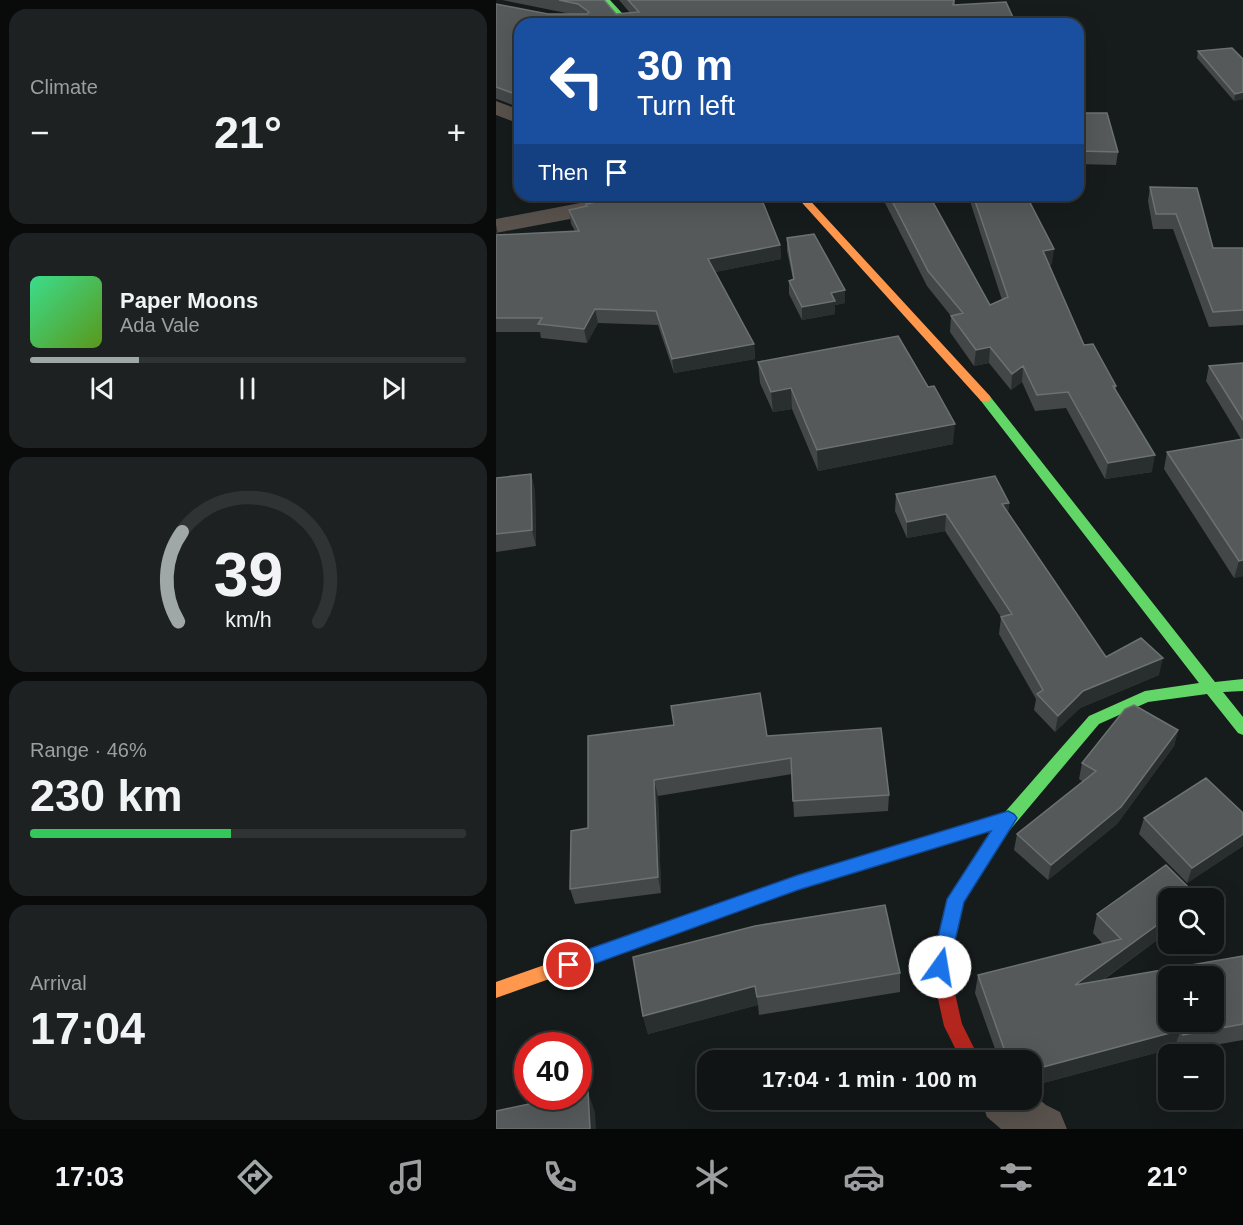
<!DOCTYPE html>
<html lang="en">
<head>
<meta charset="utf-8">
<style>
	body { margin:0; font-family:Arial,sans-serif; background:#1e2122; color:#f1f3f6; height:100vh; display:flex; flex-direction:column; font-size:22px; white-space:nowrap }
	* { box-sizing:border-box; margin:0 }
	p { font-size:20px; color:#9c9ea0 }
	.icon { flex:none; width:33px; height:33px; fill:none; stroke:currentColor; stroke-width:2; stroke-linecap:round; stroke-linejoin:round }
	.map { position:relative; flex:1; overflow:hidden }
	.sheet { display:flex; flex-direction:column; gap:9px; padding:9px; background:#090b0b; width:496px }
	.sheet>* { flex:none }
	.hud { position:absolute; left:18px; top:18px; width:570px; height:183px; border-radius:18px; box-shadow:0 6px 24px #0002,0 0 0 2px #303334; background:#1a4fa0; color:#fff; overflow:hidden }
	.fabs { position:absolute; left:662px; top:888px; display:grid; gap:12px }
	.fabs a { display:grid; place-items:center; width:66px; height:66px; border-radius:12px; background:#101414; box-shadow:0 6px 24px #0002,0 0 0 2px #303334; font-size:30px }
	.speed { position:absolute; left:18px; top:1032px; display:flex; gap:12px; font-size:30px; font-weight:700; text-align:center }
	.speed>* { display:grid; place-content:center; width:78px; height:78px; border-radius:50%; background:#101414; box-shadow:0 6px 24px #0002,0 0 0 2px #303334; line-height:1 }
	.speed .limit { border:9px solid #d22; background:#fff; color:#111 }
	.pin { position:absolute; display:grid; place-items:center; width:51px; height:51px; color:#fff; margin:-26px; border:3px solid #fff; border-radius:50%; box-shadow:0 2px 6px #0007 }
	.me { position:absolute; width:66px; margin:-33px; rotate:13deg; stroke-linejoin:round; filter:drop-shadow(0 0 4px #0008) }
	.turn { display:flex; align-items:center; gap:21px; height:126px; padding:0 24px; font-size:27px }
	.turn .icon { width:78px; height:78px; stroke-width:2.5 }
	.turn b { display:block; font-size:42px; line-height:51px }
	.then { display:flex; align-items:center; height:57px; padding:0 24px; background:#0003; gap:12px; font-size:22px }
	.big { font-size:45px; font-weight:700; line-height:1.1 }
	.sheet .card { flex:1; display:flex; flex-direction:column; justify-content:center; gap:9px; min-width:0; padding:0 21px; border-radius:18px; background:#1e2122 }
	.sheet .dial { align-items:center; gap:0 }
	.dial svg { height:156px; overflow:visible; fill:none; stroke:#303334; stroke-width:7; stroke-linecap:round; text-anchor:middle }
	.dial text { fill:#f1f3f6; stroke:none }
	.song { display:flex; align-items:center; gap:18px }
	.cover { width:72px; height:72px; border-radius:9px; background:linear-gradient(135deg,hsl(150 70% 55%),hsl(90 70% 35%)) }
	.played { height:6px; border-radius:3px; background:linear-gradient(90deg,#a0a7a7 25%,#303334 25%) }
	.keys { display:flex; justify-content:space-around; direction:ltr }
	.heat { display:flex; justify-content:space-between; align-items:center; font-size:33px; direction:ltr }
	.charge { height:9px; border-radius:4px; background:linear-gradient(90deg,#34c759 46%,#303334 0) }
	.trip { position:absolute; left:201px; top:1050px; width:345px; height:60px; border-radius:18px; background:#101414; box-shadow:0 6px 24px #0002,0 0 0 2px #303334; font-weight:700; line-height:60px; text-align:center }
	.menu { display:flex; height:96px; justify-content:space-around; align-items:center; background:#060808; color:#9c9ea0 }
	.menu .icon { width:42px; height:42px }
	.menu .current { color:#a0a7a7 }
	.menu b { font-size:27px; color:#f1f3f6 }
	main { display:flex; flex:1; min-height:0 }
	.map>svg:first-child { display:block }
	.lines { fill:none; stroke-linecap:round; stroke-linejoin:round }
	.street { fill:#58514c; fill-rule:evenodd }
	.fast { fill:#63d668; fill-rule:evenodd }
	.slow { fill:#ff974d; fill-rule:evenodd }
	.jam { fill:#b3261e; fill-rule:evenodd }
	.wall { fill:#434747 }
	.shaded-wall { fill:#292e2e }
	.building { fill:#555959; stroke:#6c7171; stroke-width:1.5; fill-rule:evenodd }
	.route { fill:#1a73e8; stroke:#114b97; stroke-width:1.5 }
</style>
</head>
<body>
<main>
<section class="sheet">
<div class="card"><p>Climate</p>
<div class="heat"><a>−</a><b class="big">21°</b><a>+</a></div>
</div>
<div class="card">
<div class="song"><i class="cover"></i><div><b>Paper Moons</b><p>Ada Vale</p></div></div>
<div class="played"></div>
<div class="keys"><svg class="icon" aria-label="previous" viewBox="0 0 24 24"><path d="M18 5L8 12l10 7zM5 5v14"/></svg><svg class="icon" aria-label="pause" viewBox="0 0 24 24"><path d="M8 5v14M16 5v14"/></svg><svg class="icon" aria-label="next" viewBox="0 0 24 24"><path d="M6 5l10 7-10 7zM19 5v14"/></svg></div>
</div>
<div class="card dial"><svg viewBox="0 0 100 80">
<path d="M14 69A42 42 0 1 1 86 69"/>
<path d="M14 69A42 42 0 0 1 16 23" stroke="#a0a7a7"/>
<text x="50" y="56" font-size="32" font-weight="700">39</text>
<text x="50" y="72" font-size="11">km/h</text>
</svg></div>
<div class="card"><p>Range · 46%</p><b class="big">230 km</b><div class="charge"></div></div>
<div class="card"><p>Arrival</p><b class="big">17:04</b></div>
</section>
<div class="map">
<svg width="747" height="1129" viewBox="0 0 747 1129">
	<rect width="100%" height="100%" fill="#161b1b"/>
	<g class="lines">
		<path class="street" d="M0 101 24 110V124L0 115Z
			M126 195H176L172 200 164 202 0 233V219Z
			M536 1093 550 1105 564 1112 571 1129H505L491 1117 485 1100H536Z"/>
		<path class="fast" d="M106 0H114L136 24H128Z
			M489 394 493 395 719 682 747 679V691L727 692 747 717V735L742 733 711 694 652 702 603 724 513 831 507 833 500 829 369 869 363 867 361 862 363 857 509 812 593 716 649 691 703 683 485 401 483 398Z"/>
		<path class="slow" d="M299 195H309L493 395 495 398 493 401H485Z
			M369 855 375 857 377 862 375 867 302 890 0 998V982L302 876Z"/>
		<path class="jam" d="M507 819 513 821 515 826 468 901 453 967 466 1024 484 1060H465L448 1026 435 967 451 899 501 821Z"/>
	</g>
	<path class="wall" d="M6 0H108L120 14 134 13 123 0H459V5L520 24H24V108L1 99H0V4L52 14H75Z
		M702 51 747 59V99L738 101 701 58Z
		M582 113 622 152 620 165 582 164Z
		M654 187 717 248H747V325L713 327 677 229H657L652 201Z
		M388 195H433L494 305 506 300 472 195H530L556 264 553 265 588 345 620 386V390L656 472 609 479 570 408 539 411 526 382 515 390 493 363 478 366 454 332 455 316 431 286 388 201Z
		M90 204 284 245 285 259 219 272 258 344 259 359 178 373 162 325 102 323 91 343 45 338 44 332H0V225L2 235 79 231 75 224 73 210 90 207Z
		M291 238 349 303 339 305V314L306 320 293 294V281L297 279 291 251Z
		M262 362 457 444 322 471 296 409 277 412 264 383Z
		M747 363V576L738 578 668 469 671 452 745 439 710 381 713 366Z
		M35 474 39 491 40 546 0 552V478Z
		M400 494 513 503 512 512 610 657 663 675 584 708 559 732 538 710 540 699 503 634 505 617 449 531 411 538 399 511Z
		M178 725 271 736 393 795 392 811 298 817 296 774 162 796 165 893 79 904 74 889 92 828Z
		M682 730 678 746 621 824 552 880 518 850 521 834 587 782 583 779 586 763Z
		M747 813V846L691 883 643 834 648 818Z
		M672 898V932L606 981 747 956V1040L680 1052 678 1048 536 1086V1060H503L479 993 482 975 607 944 597 933 601 914Z
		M404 973V992L263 1015 262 1005 152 1034 147 1016Z"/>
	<path class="shaded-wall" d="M747 92V99L738 101 739 94Z
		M81 195H114L82 201Z
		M0 225 2 235 0 246Z
		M284 245 285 259 214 273 212 259Z
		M558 249 556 264 546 266 547 251Z
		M349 290V303L339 305V314L306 320V307L335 293Z
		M99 309 102 323 91 343 88 329Z
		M258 344 259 359 178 373 176 359Z
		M494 347 493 363 478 366 480 350Z
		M527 366 526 382 515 390 516 374Z
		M295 388 296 409 277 412 275 392Z
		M459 424 457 444 322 471 321 450Z
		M659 455 656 472 609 479 612 463Z
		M35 474 39 491 40 546 36 530Z
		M513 503 511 520 506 504Z
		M450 514 449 531 411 538V522Z
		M747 560V576L738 578 743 561Z
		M667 658 663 675 584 708 559 732 562 716 587 691Z
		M682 730 678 746 621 824 552 880 555 865Z
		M158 780 162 796 165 893 162 877Z
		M747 834V846L691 883 696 868Z
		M672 917V932L575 1003 579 985Z
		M259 986 262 1005 152 1034 147 1016Z
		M685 1030 678 1048 536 1086V1070Z
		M92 1092 99 1112 100 1129H94Z"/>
	<path class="building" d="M63 0H108L120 14 143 12 132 0H458L457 5 510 2 520 24H24V105L22 95 0 87V4L52 14H91L93 12 82 4Z
		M736 48 747 59V92L739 94 702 51Z
		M582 113H611L622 152 582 151Z
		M654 187 701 188 717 248H747V310L717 312 680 214H660Z
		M138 195H262L268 205 284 245 212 259 258 344 176 359 160 311 99 309 88 329 42 324 46 318H0V235L83 231 73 210 91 206 90 204Z
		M393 195H433L494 305 512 297 477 195H530L558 249 547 251 588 345 597 344 620 386H617L659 455 612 463 572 392 541 395 527 366 516 374 494 347 480 350 455 316 467 313 432 271Z
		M318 234 349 290 335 293 339 301 306 307 293 281 298 279 291 238Z
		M402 336 432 387 438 386 459 424 321 450 295 388 275 392 262 362Z
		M747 363V420L713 366Z
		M747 439V560L743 561 671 452Z
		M35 474 36 530 0 534V478Z
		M499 476 513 503 506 504 610 657 645 638 667 658 587 691 562 716 541 694 547 690 505 617 516 614 450 514 411 522 400 494Z
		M264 693 271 736 385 728 393 795 297 801 295 758 158 780 162 877 74 889 75 831 92 828V736L178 725 175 706Z
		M638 705 682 730 625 807 555 865 521 834 600 771 586 763 629 709Z
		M710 778 747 813V834L696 868 648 818Z
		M670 865 701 896 698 898H672V917L579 985 747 956V1024L687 1035 685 1030 536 1070V1060H512L482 975 625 939 601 914ZM672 976H717V1022H672Z
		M389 905 404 973 261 997 259 986 147 1016 137 957 259 926Z
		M92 1092 94 1129H0V1111L70 1096H82V1094Z"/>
	<path class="route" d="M512 811 518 814 521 818 468 902 453 967 450 973 444 976 437 973 435 967 451 899 495 831 302 890 73 973 67 971 64 965 67 959 73 956 302 875Z"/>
</svg>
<div class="fabs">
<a><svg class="icon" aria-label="search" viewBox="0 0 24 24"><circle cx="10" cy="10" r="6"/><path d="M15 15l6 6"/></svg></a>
<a>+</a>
<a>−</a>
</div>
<div class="speed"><div class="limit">40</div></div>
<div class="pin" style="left:73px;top:965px;background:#d93025"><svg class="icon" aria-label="arrive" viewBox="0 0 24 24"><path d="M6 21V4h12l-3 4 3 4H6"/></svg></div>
<svg class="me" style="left:444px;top:967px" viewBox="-20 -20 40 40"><circle r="19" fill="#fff"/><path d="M0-13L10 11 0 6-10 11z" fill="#1a73e8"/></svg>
<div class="trip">17:04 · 1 min · 100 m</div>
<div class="hud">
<div class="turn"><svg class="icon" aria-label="left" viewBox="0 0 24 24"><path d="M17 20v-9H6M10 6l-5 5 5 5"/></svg><div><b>30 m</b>Turn left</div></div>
<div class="then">Then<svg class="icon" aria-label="arrive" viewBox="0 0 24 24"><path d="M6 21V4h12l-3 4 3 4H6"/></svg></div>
</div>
</div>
</main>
<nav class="menu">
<b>17:03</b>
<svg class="icon current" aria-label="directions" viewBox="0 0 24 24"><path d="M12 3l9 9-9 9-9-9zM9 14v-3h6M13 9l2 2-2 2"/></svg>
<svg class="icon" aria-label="music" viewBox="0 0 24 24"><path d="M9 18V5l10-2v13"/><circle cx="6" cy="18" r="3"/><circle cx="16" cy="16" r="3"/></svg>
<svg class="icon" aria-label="phone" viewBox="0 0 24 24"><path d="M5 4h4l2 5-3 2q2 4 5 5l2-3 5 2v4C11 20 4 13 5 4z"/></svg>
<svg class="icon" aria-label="climate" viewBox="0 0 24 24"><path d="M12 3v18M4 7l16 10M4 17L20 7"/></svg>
<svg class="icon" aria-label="car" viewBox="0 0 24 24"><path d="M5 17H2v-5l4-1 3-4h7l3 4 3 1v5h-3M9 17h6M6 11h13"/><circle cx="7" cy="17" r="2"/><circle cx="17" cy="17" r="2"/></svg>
<svg class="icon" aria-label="filters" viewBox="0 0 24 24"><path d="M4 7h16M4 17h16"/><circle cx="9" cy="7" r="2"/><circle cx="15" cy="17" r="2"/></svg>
<b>21°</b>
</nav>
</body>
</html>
